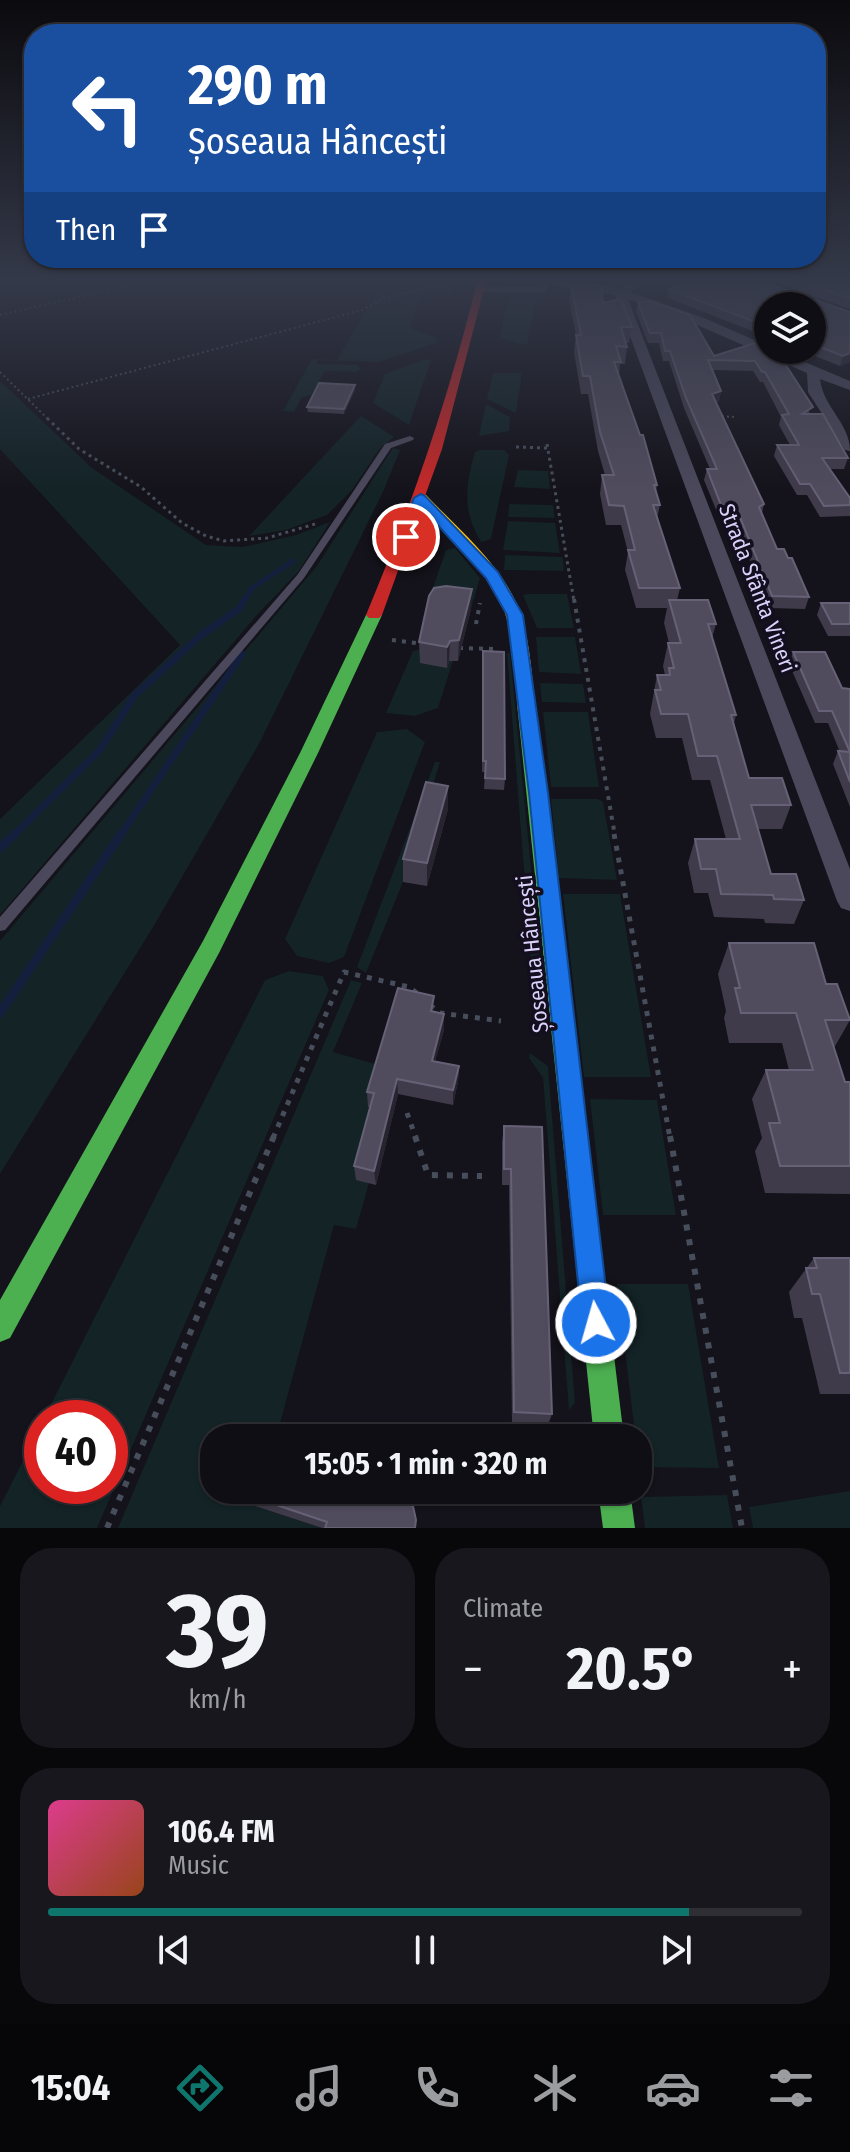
<!DOCTYPE html>
<html lang="en">
<head>
<meta charset="utf-8">
<style>
	body { margin:0; font-family:"Fira Sans Condensed",sans-serif; background:#18171d; color:#f1f3f6; height:100vh; display:flex; flex-direction:column; font-size:30px; white-space:nowrap }
	* { box-sizing:border-box; margin:0 }
	p { font-size:26px; color:#9b9ca0 }
	.icon { flex:none; width:44px; height:44px; fill:none; stroke:currentColor; stroke-width:2; stroke-linecap:round; stroke-linejoin:round }
	.map { position:relative; height:1528px; overflow:hidden }
	.drawer { display:flex; flex-direction:column; gap:20px; padding:20px; background:#08080b; flex:1 }
	.drawer>* { flex:none }
	.banner { position:absolute; left:24px; top:24px; width:802px; height:244px; border-radius:32px; box-shadow:0 2px 6px #0004,0 0 0 2px #2f2e34; background:#1a4fa0; color:#fff; overflow:hidden }
	.controls { position:absolute; left:754px; top:292px; display:grid; gap:16px }
	.controls a { display:grid; place-items:center; width:72px; height:72px; border-radius:50%; background:#0f0e14; box-shadow:0 2px 6px #0004,0 0 0 2px #2f2e34; font-size:40px }
	.speed { position:absolute; left:24px; top:1400px; display:flex; gap:16px; font-size:40px; font-weight:700; text-align:center }
	.speed>* { display:grid; place-content:center; width:104px; height:104px; border-radius:50%; background:#0f0e14; box-shadow:0 2px 6px #0004,0 0 0 2px #2f2e34; line-height:1 }
	.speed .limit { border:12px solid #d22; background:#fff; color:#111 }
	.pin { position:absolute; display:grid; place-items:center; width:68px; height:68px; color:#fff; margin:-34px; border:4px solid #fff; border-radius:50%; box-shadow:0 2px 8px #0007 }
	.me { position:absolute; width:88px; margin:-44px; rotate:354deg; stroke-linejoin:round; filter:drop-shadow(0 0 6px #0008) }
	.turn { display:flex; align-items:center; gap:28px; height:168px; padding:0 32px; font-size:36px }
	.turn .icon { width:104px; height:104px; stroke-width:2.5 }
	.turn b { display:block; font-size:56px; line-height:68px }
	.then { display:flex; align-items:center; height:76px; padding:0 32px; background:#0003; gap:16px; font-size:30px }
	.big { font-size:60px; font-weight:700; line-height:1.1 }
	.drawer .widget { flex:1; display:flex; flex-direction:column; justify-content:center; gap:12px; min-width:0; padding:0 28px; border-radius:32px; background:#18171d }
	.drawer .dial { align-items:center; gap:0 }
	.dial b { font-size:104px; line-height:1 }
	.song { display:flex; align-items:center; gap:24px }
	.cover { width:96px; height:96px; border-radius:12px; background:linear-gradient(135deg,hsl(330 70% 55%),hsl(20 70% 35%)) }
	.played { height:8px; border-radius:4px; background:linear-gradient(90deg,#0f766e 85%,#2f2e34 85%) }
	.keys { display:flex; justify-content:space-around; direction:ltr }
	.heat { display:flex; justify-content:space-between; align-items:center; font-size:44px; direction:ltr }
	.drawer .tiles { flex:1; display:grid; gap:20px; grid-template-columns:1fr 1fr }
	.widget:last-child { grid-column:span 2 }
	.trip { position:absolute; left:200px; top:1424px; width:452px; height:80px; border-radius:32px; background:#0f0e14; box-shadow:0 2px 6px #0004,0 0 0 2px #2f2e34; font-weight:700; line-height:80px; text-align:center }
	.dock { display:flex; height:128px; justify-content:space-around; align-items:center; background:#060608; color:#9b9ca0 }
	.dock .icon { width:56px; height:56px }
	.dock .selected { color:#0f766e }
	.dock b { font-size:36px; color:#f1f3f6 }
	.map>svg:first-child { display:block }
	.green { fill:#132326 }
	.lines { fill:none; stroke-linecap:round; stroke-linejoin:round }
	.stream-far2 { stroke:#131f3c; stroke-width:5 }
	.stream-far1 { stroke:#131f3c; stroke-width:7 }
	.stream { stroke:#131f3c; stroke-width:9 }
	.path-far4 { stroke:#474e5b; stroke-width:2; stroke-dasharray:2 3; stroke-linecap:butt }
	.path-far3 { stroke:#474e5b; stroke-width:3; stroke-dasharray:3 4; stroke-linecap:butt }
	.path-far2 { stroke:#474e5b; stroke-width:4; stroke-dasharray:4 6; stroke-linecap:butt }
	.path-far1 { stroke:#474e5b; stroke-width:5; stroke-dasharray:5 7; stroke-linecap:butt }
	.path { stroke:#474e5b; stroke-width:6; stroke-dasharray:6 9; stroke-linecap:butt }
	.lane { fill:#4a485a; fill-rule:evenodd }
	.street { fill:#4a485a; fill-rule:evenodd }
	.fast { fill:#4caf50; fill-rule:evenodd }
	.slow { fill:#ffc107; fill-rule:evenodd }
	.jam { fill:#c62828; fill-rule:evenodd }
	.wall { fill:#403b4a }
	.shaded-wall { fill:#27242f }
	.building { fill:#504c5d; stroke:#666176; stroke-width:2 }
	.route { fill:#1a73e8; stroke:#114b97; stroke-width:2 }
	.labels { text-anchor:middle; stroke-width:7; stroke-linejoin:round; paint-order:stroke }
	.street-label { font-size:22px; fill:#dad2fa; stroke:#130f1e }
</style>
</head>
<body>
<div class="map">
<svg width="850" height="1528" viewBox="0 0 850 1528">
	<rect width="100%" height="100%" fill="#14121a"/>
	<path class="green" d="M385 278H403L402 283 428 284 408 281 419 278 446 285 448 293 420 299 410 328 437 338 436 343 379 362 318 360 316 364 357 365 362 369 356 372 325 371 311 395 301 398 294 412 283 411 312 359 337 360Z
		M508 296 537 297 527 345 500 338Z
		M425 359 431 360 409 425 373 403 385 374Z
		M493 373H522L516 413 487 399Z
		M0 381 92 468 206 545 243 547 296 535 330 522 299 571 257 615 0 915V819L180 645 0 449Z
		M486 404 510 417 509 431 479 436Z
		M361 416 394 437 380 448 352 490 327 515 286 530 249 536Z
		M393 448 400 450 383 492 260 742 155 924 0 1174V941L316 567Z
		M480 450H504L509 455 491 539 481 542C462 510 465 487 475 452Z
		M518 470 548 471 550 489 514 487Z
		M509 504 553 505 555 518 508 517Z
		M508 521 555 523 560 553 503 550Z
		M455 548 480 578 471 609 446 606 432 611 425 610 446 550Z
		M505 555 563 557 564 571 504 570Z
		M527 594H567L574 628H537L523 595Z
		M536 637H575L581 674 539 672Z
		M422 649 456 651 438 708 415 716 386 713 413 651Z
		M507 653H510L546 1022 541 1031 534 1034 536 1024Z
		M540 683 583 684 586 703 542 702Z
		M543 712H588L599 787H551Z
		M407 729 425 742 344 957 329 963 297 956 285 939 377 732Z
		M435 762H440L403 882 366 973 357 967Z
		M551 799H598L603 802 617 880 559 878Z
		M563 894H620L651 1077H584Z
		M289 971 323 976 329 990 97 1528H0V1506L42 1423V1486H110V1418H44L265 980Z
		M351 980 362 983 333 1052 379 1065 368 1106 374 1108 369 1183 356 1229 334 1225 276 1438H214V1490H260L255 1506 322 1528H118Z
		M530 1053 548 1066 575 1403 569 1410 543 1078 529 1058Z
		M590 1099 657 1100 676 1215H603Z
		M617 1284H688L719 1468 639 1467Z
		M850 1491V1528H753L749 1507Z
		M727 1495 733 1528H645L641 1497Z"/>
	<g class="lines">
		<path class="stream-far2" d="M244 601 252 588 293 561"/>
		<path class="stream-far1" d="M13 836 99 751 134 696 200 636 239 609 245 599
			M120 836 242 654"/>
		<path class="stream" d="M0 848 15 834
			M0 1013 121 834"/>
		<path class="path-far4" d="M407 278 406 281 412 283 451 285
			M448 296 453 278
			M0 315 163 278
			M0 372 49 420
			M28 399 362 310 384 298 444 284
			M717 416 736 417"/>
		<path class="path-far3" d="M47 418 79 449 141 487 182 523 206 536 224 541 267 538 315 524
			M547 444 574 601
			M516 447 547 448"/>
		<path class="path-far2" d="M574 599 615 836
			M476 624 480 603
			M392 640 423 644
			M459 648 494 649"/>
		<path class="path-far1" d="M614 834 670 1138
			M430 1005 440 1013 501 1021
			M407 1113 416 1138
			M273 1138 344 972 409 987 418 994"/>
		<path class="path" d="M415 1136 428 1175 482 1176
			M670 1136 742 1528
			M107 1528 274 1136"/>
		<path class="lane" d="M410 436 414 438 413 440 391 448 304 578 5 930 0 931V917L298 574 385 444Z"/>
		<path class="street" d="M539 278 582 281 619 289 642 278H656L630 292 704 318 768 346V350H776L850 381V390L820 379C823 407 850 423 850 451L845 450 808 392 807 373 695 324 628 299 850 869V911L841 908 837 901 615 295 548 284 545 292 541 293 481 292 475 289 481 286 536 287Z"/>
		<path class="fast" d="M374 610 382 615 318 753 219 953 10 1338 0 1342V1300L203 941 300 753 366 615Z
			M527 707 536 713 624 1438H594L518 713Z
			M598 1490H630L635 1528H603Z"/>
		<path class="slow" d="M421 494 426 495C460 531 505 567 521 615 531 647 532 680 536 713L533 717H521L518 713C515 680 516 645 505 613 490 568 448 535 416 501L414 498Z"/>
		<path class="jam" d="M478 278H487L442 449 382 615 379 618H369L366 615C412 505 450 394 478 278Z"/>
	</g>
	<path class="wall" d="M419 278H444V281L419 279Z
		M703 278H752L850 312V362L840 366 800 350H812V306H768V337L668 298 669 289Z
		M761 278H850V309L763 278Z
		M571 285 603 303 632 327 629 343H626L627 347 625 364H620L619 376 657 485 656 492 660 505 657 518 680 588 677 600 716 624 712 638 736 715 734 723 749 778 791 805 782 829H758L771 874 804 900 794 924 765 923 764 919 714 917 708 893H694L688 863 695 839H726L710 780H692L682 738H656L650 714 657 675H665L663 666 668 643H669L664 623 667 608H636L625 570 628 552 621 525H606L600 494 602 475H605L598 451 588 394H581L574 352 576 335 569 301Z
		M638 303 714 356 755 343 811 414 848 458 844 469H830L850 498V516L820 517 807 495H797L774 456 777 445H790L779 425 781 417 763 382H760L753 371 712 370 721 391 719 401 716 402 764 504 762 513 777 549 788 558 809 597 805 609 769 608 732 517H719L704 480 707 469H710L684 408 669 361H663L659 343H648L636 312Z
		M355 385V390L344 414 308 412 307 407Z
		M821 603H850V636H828L817 615Z
		M471 609 458 661H449L447 668 420 663 419 642Z
		M793 652 842 688 850 689V807L833 764 838 751 840 752 828 723H815L789 664Z
		M483 662 505 779 504 790 484 789 485 772H482Z
		M448 786V809L427 886 403 882V859Z
		M729 943 826 984 850 1020 834 1048 845 1082H850V1194L765 1193 755 1151 762 1138 752 1099 766 1070H789L782 1043H729L724 1018 726 1011 718 974Z
		M434 1012 444 1030 435 1061 459 1066 458 1081 453 1105 398 1094 376 1185 356 1180 354 1166 370 1107H368L367 1092Z
		M504 1126 552 1414 548 1425 512 1423 509 1185H502V1142Z
		M814 1258H850V1394H820L802 1318H794L789 1292Z
		M250 1496 416 1528H322L255 1506Z"/>
	<path class="shaded-wall" d="M850 353V362L840 366 843 356Z
		M355 385V390L344 414V409Z
		M721 391 719 401 710 404 712 394Z
		M472 589 471 609 458 661 459 640Z
		M450 641 449 661 447 668V647Z
		M448 786V809L427 886V863Z
		M444 1014V1030L431 1076 432 1061Z
		M459 1066 458 1081 453 1105V1090Z
		M397 1079 398 1094 376 1185 374 1171Z"/>
	<path class="building" d="M705 278H752L850 312V353L843 356 812 344V306H768V327L669 289Z
		M790 278H850V299Z
		M571 285H601L603 303 621 299 632 327H621L627 347 616 346 621 362H614L640 435H643L657 485H654L660 505H653L680 588H639L628 550H635L624 506 609 505 602 475H614L600 432 590 376H583L576 335H581Z
		M650 301 690 315 714 356 755 343 768 348V350H772L778 353 813 407 802 414H823L848 458H822L850 498V505L824 506 810 484H800L777 445H799L782 415 789 414 765 372H762L755 361 708 360 721 391 712 394 764 504 759 507 777 549H784L788 558H792L809 597 772 596 735 505H721L707 469H717L686 398 670 351H665L661 333H650L638 303Z
		M319 383 355 385 344 409 307 407Z
		M446 586 472 589 459 640 450 641 447 647 419 642 429 596 434 588Z
		M669 600H708L716 624H708L736 715H731L749 778H782L791 805H751L771 874H796L804 900 774 899 773 895 721 894 716 869H701L695 839H740L717 756H698L688 714H661L655 690H661L657 675H670L669 668H674L668 643H681Z
		M821 603H850V624H832Z
		M483 651 504 652 505 779 485 778 486 761H483Z
		M793 652H825L842 688 850 689V782L838 751 850 752 832 711H819Z
		M426 782 448 786 427 863 403 859Z
		M729 943H814L826 984H837L850 1020H825L845 1082H850V1166H780L769 1123H780L766 1070H813L796 1013H741L735 988H740Z
		M398 988 434 996 431 1011 444 1014 432 1061 459 1066 453 1090 397 1079 374 1171 354 1166 374 1093 367 1092Z
		M504 1126 542 1127 552 1414 514 1412 511 1169H504Z
		M814 1258H850V1373H840L820 1294H812L806 1268H817Z
		M252 1490H364L413 1506 416 1520 415 1528H325L327 1522 250 1496Z"/>
	<linearGradient id="sky" x2="0" y2="1"><stop stop-color="#0b0a0e"/><stop offset="0.57" stop-color="#343949"/><stop offset="1" stop-color="#343949" stop-opacity="0"/></linearGradient>
	<rect width="850" height="492" fill="url(#sky)"/>
	<path class="route" d="M421 494 425 496 498 572 523 615 548 793 610 1323 606 1333 596 1337 586 1333 582 1323 529 793 507 615 486 578 423 509 411 540H401L399 537 414 498Z"/>
	<g class="labels">
		<g class="street-label">
			<text transform="translate(758 588) rotate(69)" y="8">Strada Sfânta Vineri</text>
			<text transform="translate(532 954) rotate(-96)" y="8">Șoseaua Hâncești</text>
		</g>
	</g>
</svg>
<div class="controls">
<a><svg class="icon" aria-label="layers" viewBox="0 0 24 24"><path d="M12 4l9 5-9 5-9-5zM3 14l9 5 9-5"/></svg></a>
</div>
<div class="speed"><div class="limit">40</div></div>
<div class="pin" style="left:406px;top:537px;background:#d93025"><svg class="icon" aria-label="arrive" viewBox="0 0 24 24"><path d="M6 21V4h12l-3 4 3 4H6"/></svg></div>
<svg class="me" style="left:596px;top:1323px" viewBox="-20 -20 40 40"><circle r="17" fill="#1a73e8" stroke="#fff" stroke-width="3"/><path d="M0-11L8 9 0 5-8 9z" fill="#fff"/></svg>
<div class="trip">15:05 · 1 min · 320 m</div>
<div class="banner">
<div class="turn"><svg class="icon" aria-label="left" viewBox="0 0 24 24"><path d="M17 20v-9H6M10 6l-5 5 5 5"/></svg><div><b>290 m</b>Șoseaua Hâncești</div></div>
<div class="then">Then<svg class="icon" aria-label="arrive" viewBox="0 0 24 24"><path d="M6 21V4h12l-3 4 3 4H6"/></svg></div>
</div>
</div>
<section class="drawer">
<div class="tiles">
<div class="widget dial"><b>39</b><p>km/h</p></div>
<div class="widget"><p>Climate</p>
<div class="heat"><a>−</a><b class="big">20.5°</b><a>+</a></div>
</div>
<div class="widget">
<div class="song"><i class="cover"></i><div><b>106.4 FM</b><p>Music</p></div></div>
<div class="played"></div>
<div class="keys"><svg class="icon" aria-label="previous" viewBox="0 0 24 24"><path d="M18 5L8 12l10 7zM5 5v14"/></svg><svg class="icon" aria-label="pause" viewBox="0 0 24 24"><path d="M8 5v14M16 5v14"/></svg><svg class="icon" aria-label="next" viewBox="0 0 24 24"><path d="M6 5l10 7-10 7zM19 5v14"/></svg></div>
</div>
</div>
</section>
<nav class="dock">
<b>15:04</b>
<svg class="icon selected" aria-label="directions" viewBox="0 0 24 24"><path d="M12 3l9 9-9 9-9-9zM9 14v-3h6M13 9l2 2-2 2"/></svg>
<svg class="icon" aria-label="music" viewBox="0 0 24 24"><path d="M9 18V5l10-2v13"/><circle cx="6" cy="18" r="3"/><circle cx="16" cy="16" r="3"/></svg>
<svg class="icon" aria-label="phone" viewBox="0 0 24 24"><path d="M5 4h4l2 5-3 2q2 4 5 5l2-3 5 2v4C11 20 4 13 5 4z"/></svg>
<svg class="icon" aria-label="climate" viewBox="0 0 24 24"><path d="M12 3v18M4 7l16 10M4 17L20 7"/></svg>
<svg class="icon" aria-label="car" viewBox="0 0 24 24"><path d="M5 17H2v-5l4-1 3-4h7l3 4 3 1v5h-3M9 17h6M6 11h13"/><circle cx="7" cy="17" r="2"/><circle cx="17" cy="17" r="2"/></svg>
<svg class="icon" aria-label="filters" viewBox="0 0 24 24"><path d="M4 7h16M4 17h16"/><circle cx="9" cy="7" r="2"/><circle cx="15" cy="17" r="2"/></svg>
</nav>
</body>
</html>
